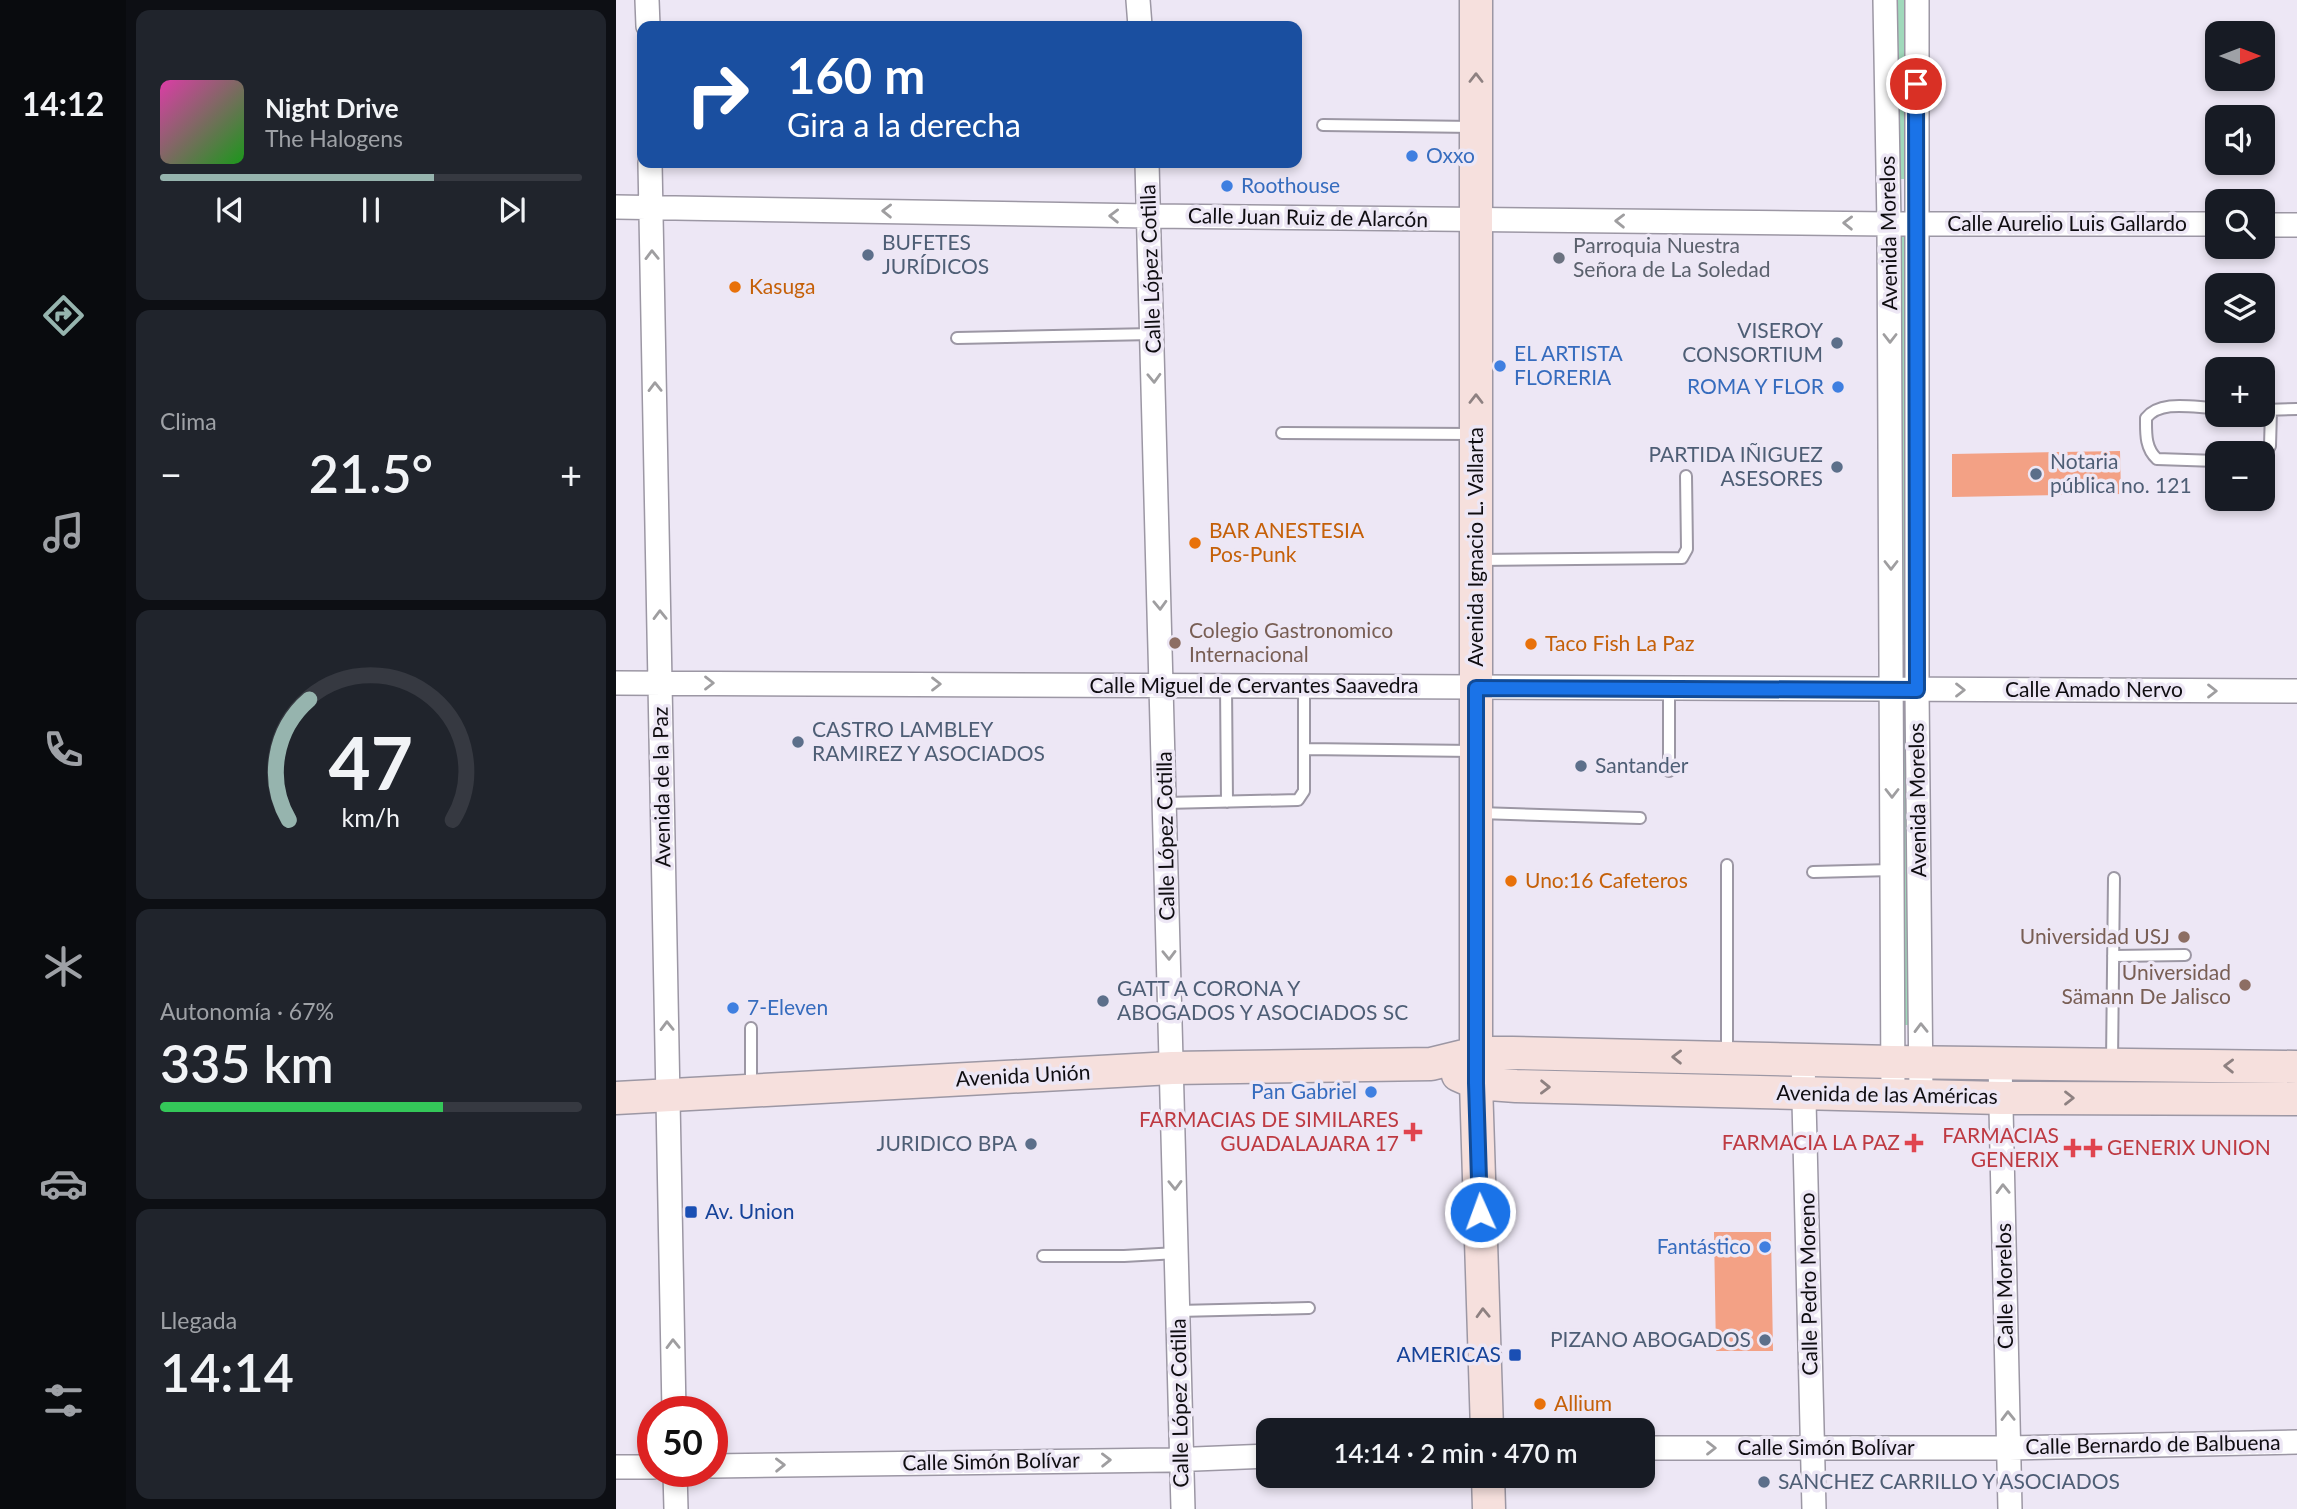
<!DOCTYPE html>
<html lang="es">
<head>
<meta charset="utf-8">
<style>
	body { margin:0; font-family:Lato,sans-serif; background:#20242c; color:#f1f3f6; height:100vh; display:flex; flex-direction:column; font-size:26px; white-space:nowrap }
	* { box-sizing:border-box; margin:0 }
	p { font-size:23px; color:#9ea1a6 }
	.icon { flex:none; width:38px; height:38px; fill:none; stroke:currentColor; stroke-width:2; stroke-linecap:round; stroke-linejoin:round }
	.map { position:relative; flex:1; overflow:hidden }
	.drawer { display:flex; flex-direction:column; gap:10px; padding:10px; background:#0d0f14; width:490px }
	.drawer>* { flex:none }
	.guide { position:absolute; left:21px; top:21px; width:665px; height:147px; border-radius:14px; box-shadow:0 4px 10px #0003; background:#1a4fa0; color:#fff; overflow:hidden }
	.needle { width:46px; rotate:90deg }
	.fabs { position:absolute; left:1589px; top:21px; display:grid; gap:14px }
	.fabs a { display:grid; place-items:center; width:70px; height:70px; border-radius:14px; background:#171b24; box-shadow:0 4px 10px #0003; font-size:35px }
	.speed { position:absolute; left:21px; top:1396px; display:flex; gap:14px; font-size:35px; font-weight:700; text-align:center }
	.speed>* { display:grid; place-content:center; width:91px; height:91px; border-radius:50%; background:#171b24; box-shadow:0 4px 10px #0003; line-height:1 }
	.speed .limit { border:10px solid #d22; background:#fff; color:#111 }
	.pin { position:absolute; display:grid; place-items:center; width:60px; height:60px; color:#fff; margin:-30px; border:4px solid #fff; border-radius:50%; box-shadow:0 2px 7px #0007 }
	.me { position:absolute; width:77px; margin:-38px; rotate:358deg; stroke-linejoin:round; filter:drop-shadow(0 0 5px #0008) }
	.turn { display:flex; align-items:center; gap:24px; height:147px; padding:0 35px; font-size:32px }
	.turn .icon { width:91px; height:91px; stroke-width:2.5 }
	.turn b { display:block; font-size:49px; line-height:60px }
	.big { font-size:52px; font-weight:600; line-height:1.1 }
	.drawer .card { flex:1; display:flex; flex-direction:column; justify-content:center; gap:10px; min-width:0; padding:0 24px; border-radius:14px; background:#20242c }
	.drawer .dial { align-items:center; gap:0 }
	.dial svg { height:182px; overflow:visible; fill:none; stroke:#363941; stroke-width:7; stroke-linecap:round; text-anchor:middle }
	.dial text { fill:#f1f3f6; stroke:none }
	.song { display:flex; align-items:center; gap:21px }
	.cover { width:84px; height:84px; border-radius:10px; background:linear-gradient(135deg,hsl(320 70% 55%),hsl(120 70% 35%)) }
	.played { height:7px; border-radius:4px; background:linear-gradient(90deg,#96b4ae 65%,#363941 65%) }
	.keys { display:flex; justify-content:space-around; direction:ltr }
	.heat { display:flex; justify-content:space-between; align-items:center; font-size:38px; direction:ltr }
	.charge { height:10px; border-radius:5px; background:linear-gradient(90deg,#34c759 67%,#363941 0) }
	.trip { position:absolute; left:640px; top:1418px; width:399px; height:70px; border-radius:14px; background:#171b24; box-shadow:0 4px 10px #0003; font-weight:600; line-height:70px; text-align:center }
	main { display:flex; flex:1; min-height:0 }
	.tabs { display:flex; flex-direction:column; width:126px; justify-content:space-around; align-items:center; background:#090b0e; color:#9ea1a6 }
	.tabs .icon { width:49px; height:49px }
	.tabs .current { color:#96b4ae }
	.tabs b { font-size:32px; color:#f1f3f6 }
	.map>svg:first-child { display:block }
	.green { fill:#a0d9bb }
	.building { fill:#f3a185 }
	.lines { fill:none; stroke-linecap:round; stroke-linejoin:round }
	.lane-casing { stroke:#9c97a4; stroke-width:14 }
	.street-casing { stroke:#9c97a4; stroke-width:26 }
	.secondary-casing { stroke:#9c97a4; stroke-width:35 }
	.lane { stroke:#fff; stroke-width:10 }
	.street { stroke:#fff; stroke-width:23 }
	.secondary { stroke:#f6e0dd; stroke-width:32 }
	.oneway { stroke:#8e8181 }
	.oneway2 { stroke:#9f9ea0 }
	.route-casing { stroke:#114b97; stroke-width:18 }
	.route { stroke:#1a73e8; stroke-width:12 }
	.shop-dot { fill:#3f7fe0; stroke:#ede7f5; stroke-width:2.5 }
	.service-dot { fill:#5c6f8a; stroke:#ede7f5; stroke-width:2.5 }
	.worship-dot { fill:#6b7280; stroke:#ede7f5; stroke-width:2.5 }
	.food-dot { fill:#e8710a; stroke:#ede7f5; stroke-width:2.5 }
	.education-dot { fill:#8d6e63; stroke:#ede7f5; stroke-width:2.5 }
	.health-dot { fill:#e0444e; stroke:#ede7f5; stroke-width:2.5 }
	.transit-dot { fill:#1a4fb4; stroke:#ede7f5; stroke-width:2.5 }
	.labels { text-anchor:middle; stroke-width:7; stroke-linejoin:round; paint-order:stroke }
	.shop-label { font-size:21px; fill:#366cbe; stroke:#ede7f5; text-anchor:start }
	.street-label { font-size:21px; fill:#0f0d11; stroke:#ede7f5 }
	.service-label { font-size:21px; fill:#4e5e75; stroke:#ede7f5; text-anchor:start }
	.worship-label { font-size:21px; fill:#5b616d; stroke:#ede7f5; text-anchor:start }
	.food-label { font-size:21px; fill:#c56008; stroke:#ede7f5; text-anchor:start }
	.education-label { font-size:21px; fill:#785e54; stroke:#ede7f5; text-anchor:end }
	.health-label { font-size:21px; fill:#be3a42; stroke:#ede7f5; text-anchor:end }
	.transit-label { font-size:21px; fill:#164399; stroke:#ede7f5; text-anchor:start }
</style>
</head>
<body>
<main>
<nav class="tabs">
<b>14:12</b>
<svg class="icon current" aria-label="directions" viewBox="0 0 24 24"><path d="M12 3l9 9-9 9-9-9zM9 14v-3h6M13 9l2 2-2 2"/></svg>
<svg class="icon" aria-label="music" viewBox="0 0 24 24"><path d="M9 18V5l10-2v13"/><circle cx="6" cy="18" r="3"/><circle cx="16" cy="16" r="3"/></svg>
<svg class="icon" aria-label="phone" viewBox="0 0 24 24"><path d="M5 4h4l2 5-3 2q2 4 5 5l2-3 5 2v4C11 20 4 13 5 4z"/></svg>
<svg class="icon" aria-label="climate" viewBox="0 0 24 24"><path d="M12 3v18M4 7l16 10M4 17L20 7"/></svg>
<svg class="icon" aria-label="car" viewBox="0 0 24 24"><path d="M5 17H2v-5l4-1 3-4h7l3 4 3 1v5h-3M9 17h6M6 11h13"/><circle cx="7" cy="17" r="2"/><circle cx="17" cy="17" r="2"/></svg>
<svg class="icon" aria-label="filters" viewBox="0 0 24 24"><path d="M4 7h16M4 17h16"/><circle cx="9" cy="7" r="2"/><circle cx="15" cy="17" r="2"/></svg>
</nav>
<section class="drawer">
<div class="card">
<div class="song"><i class="cover"></i><div><b>Night Drive</b><p>The Halogens</p></div></div>
<div class="played"></div>
<div class="keys"><svg class="icon" aria-label="previous" viewBox="0 0 24 24"><path d="M18 5L8 12l10 7zM5 5v14"/></svg><svg class="icon" aria-label="pause" viewBox="0 0 24 24"><path d="M8 5v14M16 5v14"/></svg><svg class="icon" aria-label="next" viewBox="0 0 24 24"><path d="M6 5l10 7-10 7zM19 5v14"/></svg></div>
</div>
<div class="card"><p>Clima</p>
<div class="heat"><a>−</a><b class="big">21.5°</b><a>+</a></div>
</div>
<div class="card dial"><svg viewBox="0 0 100 80">
<path d="M14 69A42 42 0 1 1 86 69"/>
<path d="M14 69A42 42 0 0 1 23 16" stroke="#96b4ae"/>
<text x="50" y="56" font-size="32" font-weight="700">47</text>
<text x="50" y="72" font-size="11">km/h</text>
</svg></div>
<div class="card"><p>Autonomía · 67%</p><b class="big">335 km</b><div class="charge"></div></div>
<div class="card"><p>Llegada</p><b class="big">14:14</b></div>
</section>
<div class="map">
<svg width="1681" height="1509" viewBox="0 0 1681 1509">
	<rect width="100%" height="100%" fill="#ede7f5"/>
	<path class="green" d="M1276 0H1292V179H1276Z
		M1280 235H1293L1295 645H1282Z
		M1281 718H1295L1296 1025H1282Z"/>
	<path class="building" d="M1504 451 1505 494 1336 497V454Z
		M1098 1232H1155L1157 1351H1100Z"/>
	<g class="lines">
		<g class="lane-casing">
			<path id="lane" d="M707 125 858 127
				M341 338 537 334
				M1601 408C1579 408 1545 399 1530 418 1530 433 1529 448 1541 459L1601 461
				M1647 410 1681 409
				M666 433 858 434
				M1647 456 1654 446 1655 410
				M862 560 1066 558 1071 549 1070 476
				M610 686 611 802
				M1053 689V771
				M688 749 858 751
				M549 803 682 800 688 791V686
				M863 813 1024 818
				M1197 872 1276 870
				M1497 956 1569 955
				M135 1028V1087
				M1111 1055V865
				M1496 1062 1498 878
				M427 1256H508L561 1253
				M562 1311 693 1308"/>
		</g>
		<g class="street-casing">
			<path id="street" d="M31 0 32 26
				M522 0 524 26
				M1269 0 1273 224 1277 1095
				M1301 0V690L1305 1096
				M34 163 58 1412
				M531 163 567 1509
				M0 207 534 216 1273 224H1601
				M1647 225H1681
				M0 683 1681 691
				M1187 1060 1198 1509
				M1384 1063 1394 1509
				M1027 1448H1393L1681 1442
				M96 1466 554 1460 653 1456
				M0 1467H37
				M59 1472 60 1509"/>
		</g>
		<g class="secondary-casing">
			<path id="secondary" d="M860 0V1083L871 1430
				M842 1075 860 1083 900 1086 1385 1098 1681 1099
				M0 1098 556 1068 815 1064 860 1053H896L1276 1062 1681 1067
				M872 1475 873 1509"/>
		</g>
		<use href="#lane" class="lane"/>
		<use href="#street" class="street"/>
		<use href="#secondary" class="secondary"/>
	</g>
	<defs><path id="oneway-chevron" d="M-2-3.5L2.5 0L-2 3.5" fill="none" stroke-width="1.6" stroke-linecap="round" stroke-linejoin="round" transform="scale(1.75)"/></defs>
	<g class="oneway">
		<use href="#oneway-chevron" transform="translate(860 78) rotate(-90)"/>
		<use href="#oneway-chevron" transform="translate(860 399) rotate(-90)"/>
		<use href="#oneway-chevron" transform="translate(1061 1057) rotate(-179)"/>
		<use href="#oneway-chevron" transform="translate(1613 1066) rotate(-179)"/>
		<use href="#oneway-chevron" transform="translate(929 1087) rotate(1)"/>
		<use href="#oneway-chevron" transform="translate(1453 1098)"/>
		<use href="#oneway-chevron" transform="translate(867 1313) rotate(-92)"/>
	</g>
	<g class="oneway2">
		<use href="#oneway-chevron" transform="translate(271 211) rotate(-179)"/>
		<use href="#oneway-chevron" transform="translate(498 216) rotate(-179)"/>
		<use href="#oneway-chevron" transform="translate(1004 221) rotate(-179)"/>
		<use href="#oneway-chevron" transform="translate(1232 223) rotate(-179)"/>
		<use href="#oneway-chevron" transform="translate(36 255) rotate(-91)"/>
		<use href="#oneway-chevron" transform="translate(1274 338) rotate(90)"/>
		<use href="#oneway-chevron" transform="translate(538 378) rotate(88)"/>
		<use href="#oneway-chevron" transform="translate(39 387) rotate(-91)"/>
		<use href="#oneway-chevron" transform="translate(1275 565) rotate(90)"/>
		<use href="#oneway-chevron" transform="translate(544 605) rotate(88)"/>
		<use href="#oneway-chevron" transform="translate(44 615) rotate(-91)"/>
		<use href="#oneway-chevron" transform="translate(93 683)"/>
		<use href="#oneway-chevron" transform="translate(320 684)"/>
		<use href="#oneway-chevron" transform="translate(1344 690)"/>
		<use href="#oneway-chevron" transform="translate(1596 691)"/>
		<use href="#oneway-chevron" transform="translate(1276 793) rotate(90)"/>
		<use href="#oneway-chevron" transform="translate(553 955) rotate(89)"/>
		<use href="#oneway-chevron" transform="translate(51 1026) rotate(-91)"/>
		<use href="#oneway-chevron" transform="translate(1305 1028) rotate(-91)"/>
		<use href="#oneway-chevron" transform="translate(559 1185) rotate(89)"/>
		<use href="#oneway-chevron" transform="translate(1387 1189) rotate(-91)"/>
		<use href="#oneway-chevron" transform="translate(57 1344) rotate(-91)"/>
		<use href="#oneway-chevron" transform="translate(1392 1416) rotate(-91)"/>
		<use href="#oneway-chevron" transform="translate(1095 1448)"/>
		<use href="#oneway-chevron" transform="translate(490 1460) rotate(-1)"/>
		<use href="#oneway-chevron" transform="translate(164 1465) rotate(-1)"/>
	</g>
	<g class="lines">
		<g class="route-casing">
			<path id="route" d="M864 1212 860 1083V688L1301 690 1300 84"/>
		</g>
		<use href="#route" class="route"/>
	</g>
	<g class="shop-dot">
		<circle cx="796" cy="156" r="7"/>
		<circle cx="611" cy="186" r="7"/>
		<circle cx="884" cy="366" r="7"/>
		<circle cx="1222" cy="387" r="7"/>
		<circle cx="117" cy="1008" r="7"/>
		<circle cx="755" cy="1092" r="7"/>
		<circle cx="1149" cy="1247" r="7"/>
	</g>
	<g class="service-dot">
		<circle cx="252" cy="255" r="7"/>
		<circle cx="1221" cy="343" r="7"/>
		<circle cx="1221" cy="467" r="7"/>
		<circle cx="1420" cy="474" r="7"/>
		<circle cx="182" cy="742" r="7"/>
		<circle cx="965" cy="766" r="7"/>
		<circle cx="487" cy="1001" r="7"/>
		<circle cx="415" cy="1144" r="7"/>
		<circle cx="1149" cy="1340" r="7"/>
		<circle cx="1148" cy="1482" r="7"/>
	</g>
	<circle class="worship-dot" cx="943" cy="258" r="7"/>
	<g class="food-dot">
		<circle cx="119" cy="287" r="7"/>
		<circle cx="579" cy="543" r="7"/>
		<circle cx="915" cy="644" r="7"/>
		<circle cx="895" cy="881" r="7"/>
		<circle cx="924" cy="1404" r="7"/>
	</g>
	<g class="education-dot">
		<circle cx="559" cy="643" r="7"/>
		<circle cx="1568" cy="937" r="7"/>
		<circle cx="1629" cy="985" r="7"/>
	</g>
	<g class="health-dot">
		<path d="M793.5 1121.5h7v7h7v7h-7v7h-7v-7h-7v-7h7z"/>
		<path d="M1294.5 1132.5h7v7h7v7h-7v7h-7v-7h-7v-7h7z"/>
		<path d="M1453.5 1137.5h7v7h7v7h-7v7h-7v-7h-7v-7h7z"/>
		<path d="M1473.5 1137.5h7v7h7v7h-7v7h-7v-7h-7v-7h7z"/>
	</g>
	<g class="transit-dot">
		<rect x="68" y="1205" width="14" height="14" rx="3.5"/>
		<rect x="892" y="1348" width="14" height="14" rx="3.5"/>
	</g>
	<g class="labels">
		<g class="shop-label">
			<text x="810" y="163">Oxxo</text>
			<text x="625" y="193">Roothouse</text>
			<text x="898" y="361">EL ARTISTA<tspan x="898" dy="24">FLORERIA</tspan></text>
			<text x="1208" y="394" text-anchor="end">ROMA Y FLOR</text>
			<text x="131" y="1015">7-Eleven</text>
			<text x="741" y="1099" text-anchor="end">Pan Gabriel</text>
			<text x="1135" y="1254" text-anchor="end">Fantástico</text>
		</g>
		<g class="street-label">
			<text transform="translate(692 218) rotate(1)" y="7">Calle Juan Ruiz de Alarcón</text>
			<text x="1451" y="231">Calle Aurelio Luis Gallardo</text>
			<text transform="translate(1273 233) rotate(-91)" y="7">Avenida Morelos</text>
			<text transform="translate(535 269) rotate(-92)" y="7">Calle López Cotilla</text>
			<text transform="translate(860 547) rotate(-90)" y="7">Avenida Ignacio L. Vallarta</text>
			<text x="638" y="693">Calle Miguel de Cervantes Saavedra</text>
			<text x="1478" y="697">Calle Amado Nervo</text>
			<text transform="translate(46 787) rotate(-91)" y="7">Avenida de la Paz</text>
			<text transform="translate(1302 800) rotate(-91)" y="7">Avenida Morelos</text>
			<text transform="translate(550 836) rotate(-91)" y="7">Calle López Cotilla</text>
			<text transform="translate(407 1076) rotate(-3)" y="7">Avenida Unión</text>
			<text transform="translate(1271 1095) rotate(1)" y="7">Avenida de las Américas</text>
			<text transform="translate(1193 1284) rotate(-91)" y="7">Calle Pedro Moreno</text>
			<text transform="translate(1389 1286) rotate(-91)" y="7">Calle Morelos</text>
			<text transform="translate(564 1403) rotate(-91)" y="7">Calle López Cotilla</text>
			<text transform="translate(1537 1445) rotate(-1)" y="7">Calle Bernardo de Balbuena</text>
			<text x="1210" y="1455">Calle Simón Bolívar</text>
			<text transform="translate(375 1462) rotate(-1)" y="7">Calle Simón Bolívar</text>
		</g>
		<g class="service-label">
			<text x="266" y="250">BUFETES<tspan x="266" dy="24">JURÍDICOS</tspan></text>
			<text x="1207" y="338" text-anchor="end">VISEROY<tspan x="1207" dy="24">CONSORTIUM</tspan></text>
			<text x="1207" y="462" text-anchor="end">PARTIDA IÑIGUEZ<tspan x="1207" dy="24">ASESORES</tspan></text>
			<text x="1434" y="469">Notaria<tspan x="1434" dy="24">pública no. 121</tspan></text>
			<text x="196" y="737">CASTRO LAMBLEY<tspan x="196" dy="24">RAMIREZ Y ASOCIADOS</tspan></text>
			<text x="979" y="773">Santander</text>
			<text x="501" y="996">GATT A CORONA Y<tspan x="501" dy="24">ABOGADOS Y ASOCIADOS SC</tspan></text>
			<text x="401" y="1151" text-anchor="end">JURIDICO BPA</text>
			<text x="1135" y="1347" text-anchor="end">PIZANO ABOGADOS</text>
			<text x="1162" y="1489">SANCHEZ CARRILLO Y ASOCIADOS</text>
		</g>
		<g class="worship-label">
			<text x="957" y="253">Parroquia Nuestra<tspan x="957" dy="24">Señora de La Soledad</tspan></text>
		</g>
		<g class="food-label">
			<text x="133" y="294">Kasuga</text>
			<text x="593" y="538">BAR ANESTESIA<tspan x="593" dy="24">Pos-Punk</tspan></text>
			<text x="929" y="651">Taco Fish La Paz</text>
			<text x="909" y="888">Uno:16 Cafeteros</text>
			<text x="938" y="1411">Allium</text>
		</g>
		<g class="education-label">
			<text x="573" y="638" text-anchor="start">Colegio Gastronomico<tspan x="573" dy="24">Internacional</tspan></text>
			<text x="1554" y="944">Universidad USJ</text>
			<text x="1615" y="980">Universidad<tspan x="1615" dy="24">Sämann De Jalisco</tspan></text>
		</g>
		<g class="health-label">
			<text x="783" y="1127">FARMACIAS DE SIMILARES<tspan x="783" dy="24">GUADALAJARA 17</tspan></text>
			<text x="1443" y="1143">FARMACIAS<tspan x="1443" dy="24">GENERIX</tspan></text>
			<text x="1284" y="1150">FARMACIA LA PAZ</text>
			<text x="1491" y="1155" text-anchor="start">GENERIX UNION</text>
		</g>
		<g class="transit-label">
			<text x="89" y="1219">Av. Union</text>
			<text x="885" y="1362" text-anchor="end">AMERICAS</text>
		</g>
	</g>
</svg>
<div class="fabs">
<a><svg class="needle" viewBox="-14 -14 28 28"><path d="M0-13l5 13h-10z" fill="#e53935"/><path d="M0 13l5-13h-10z" fill="#9ea1a6"/></svg></a>
<a><svg class="icon" aria-label="sound" viewBox="0 0 24 24"><path d="M4 9h4l5-4v14l-5-4H4zM17 9q2 3 0 6"/></svg></a>
<a><svg class="icon" aria-label="search" viewBox="0 0 24 24"><circle cx="10" cy="10" r="6"/><path d="M15 15l6 6"/></svg></a>
<a><svg class="icon" aria-label="layers" viewBox="0 0 24 24"><path d="M12 4l9 5-9 5-9-5zM3 14l9 5 9-5"/></svg></a>
<a>+</a>
<a>−</a>
</div>
<div class="speed"><div class="limit">50</div></div>
<div class="pin" style="left:1300px;top:84px;background:#d93025"><svg class="icon" aria-label="arrive" viewBox="0 0 24 24"><path d="M6 21V4h12l-3 4 3 4H6"/></svg></div>
<svg class="me" style="left:864px;top:1212px" viewBox="-20 -20 40 40"><circle r="17" fill="#1a73e8" stroke="#fff" stroke-width="3"/><path d="M0-11L8 9 0 5-8 9z" fill="#fff"/></svg>
<div class="trip">14:14 · 2 min · 470 m</div>
<div class="guide">
<div class="turn"><svg class="icon" aria-label="right" viewBox="0 0 24 24"><path d="M7 20v-9h11M14 6l5 5-5 5"/></svg><div><b>160 m</b>Gira a la derecha</div></div>
</div>
</div>
</main>
</body>
</html>
